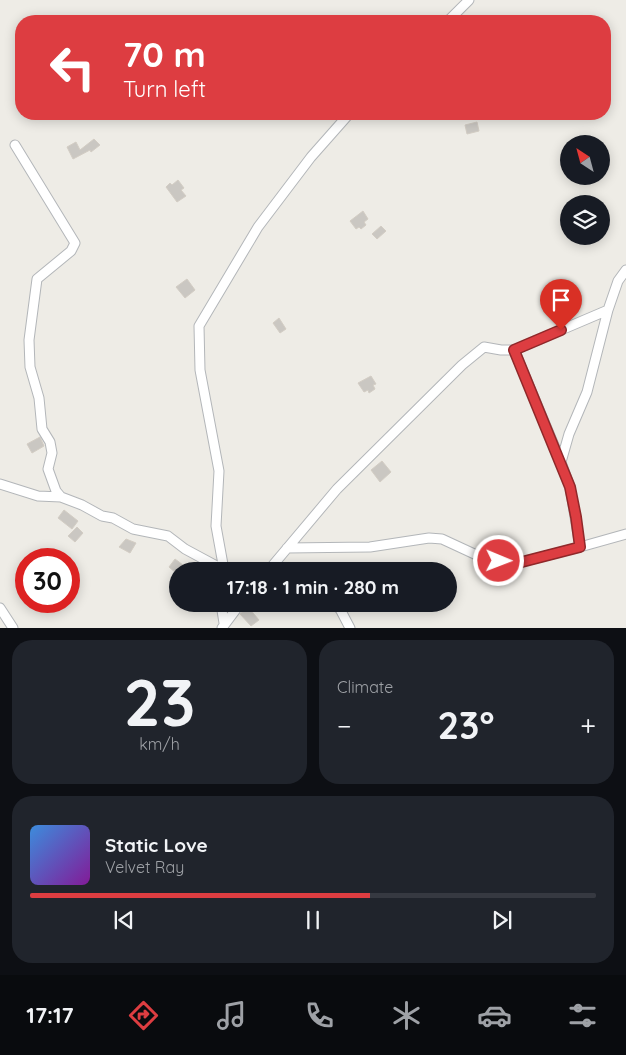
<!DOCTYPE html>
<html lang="en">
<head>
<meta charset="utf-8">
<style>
	body { margin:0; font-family:Quicksand,sans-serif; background:#20242c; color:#f1f3f6; height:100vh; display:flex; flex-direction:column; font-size:19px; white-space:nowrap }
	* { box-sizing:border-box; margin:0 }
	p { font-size:16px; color:#9ea1a6 }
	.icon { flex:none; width:28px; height:28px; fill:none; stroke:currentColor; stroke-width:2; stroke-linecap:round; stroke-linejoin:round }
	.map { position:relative; height:628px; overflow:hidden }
	.side { display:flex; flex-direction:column; gap:12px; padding:12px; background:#0d0f14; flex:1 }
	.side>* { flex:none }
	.top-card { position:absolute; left:15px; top:15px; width:596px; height:105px; border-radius:20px; box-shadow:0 2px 12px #0003; background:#dd3d41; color:#fff; overflow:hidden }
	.needle { width:32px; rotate:324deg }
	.controls { position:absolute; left:560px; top:135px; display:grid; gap:10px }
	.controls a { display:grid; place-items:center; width:50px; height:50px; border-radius:50%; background:#171b24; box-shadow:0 2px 12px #0003; font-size:25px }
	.speed { position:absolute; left:15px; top:548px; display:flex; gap:10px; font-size:25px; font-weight:700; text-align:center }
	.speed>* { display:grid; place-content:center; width:65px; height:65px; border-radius:50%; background:#171b24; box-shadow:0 2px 12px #0003; line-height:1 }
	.speed .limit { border:8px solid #d22; background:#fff; color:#111 }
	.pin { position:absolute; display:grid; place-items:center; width:42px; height:42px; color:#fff; margin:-51px -21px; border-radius:50% 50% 50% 0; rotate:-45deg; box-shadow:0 0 5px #0007 }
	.pin .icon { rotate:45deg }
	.me { position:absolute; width:55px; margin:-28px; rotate:91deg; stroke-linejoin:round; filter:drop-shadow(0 0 4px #0008) }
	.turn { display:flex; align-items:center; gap:18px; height:105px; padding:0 25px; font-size:22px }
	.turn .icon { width:65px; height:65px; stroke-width:2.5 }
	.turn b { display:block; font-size:35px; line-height:42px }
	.big { font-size:38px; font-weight:700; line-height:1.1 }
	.side .tile { flex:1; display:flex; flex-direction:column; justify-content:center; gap:8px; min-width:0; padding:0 18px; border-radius:20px; background:#20242c }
	.side .dial { align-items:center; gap:0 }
	.dial b { font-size:65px; line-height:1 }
	.song { display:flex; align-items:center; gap:15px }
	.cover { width:60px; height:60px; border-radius:8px; background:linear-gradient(135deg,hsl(210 70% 55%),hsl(290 70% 35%)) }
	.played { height:5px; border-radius:2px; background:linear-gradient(90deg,#dd3d41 60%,#363941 60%) }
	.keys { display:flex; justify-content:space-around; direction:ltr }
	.heat { display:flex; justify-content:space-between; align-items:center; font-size:28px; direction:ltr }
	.side .tiles { flex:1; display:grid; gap:12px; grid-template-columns:1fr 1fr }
	.tile:last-child { grid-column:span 2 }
	.trip { position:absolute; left:169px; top:562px; width:288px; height:50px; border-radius:25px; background:#171b24; box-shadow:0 2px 12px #0003; font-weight:700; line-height:50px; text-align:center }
	.dock { display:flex; height:80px; justify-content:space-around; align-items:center; background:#090b0e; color:#9ea1a6 }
	.dock .icon { width:35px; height:35px }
	.dock .on { color:#dd3d41 }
	.dock b { font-size:22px; color:#f1f3f6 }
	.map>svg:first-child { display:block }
	.building { fill:#cac7c2; stroke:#d3cdc4 }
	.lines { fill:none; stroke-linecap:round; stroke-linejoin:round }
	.minor-casing { stroke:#b3b6b9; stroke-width:11 }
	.minor { stroke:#fff; stroke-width:9 }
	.route-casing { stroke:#90282a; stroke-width:12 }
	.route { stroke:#dd3d41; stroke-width:9 }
</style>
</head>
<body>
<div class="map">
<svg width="626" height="628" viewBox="0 0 626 628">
	<rect width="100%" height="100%" fill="#eeece6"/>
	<path class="building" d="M477 122 479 131 467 134 465 125Z
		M94 139 100 145 91 152 90 150 73 159 67 147 76 142 80 150Z
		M178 180 184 188 181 190 186 196 177 202 166 187 170 183 172 185Z
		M363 211 368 219 364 222 366 225 361 229 359 227 356 229 350 221Z
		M381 226 386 231 377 239 372 234Z
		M187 279 195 290 185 298 176 287Z
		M279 318 286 329 280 333 273 323Z
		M371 376 376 384 373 385 375 389 369 393 368 390 364 392 358 383Z
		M40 437 44 446 32 453 27 444Z
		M382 461 391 472 380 482 371 470Z
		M64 510 78 521 72 529 58 518Z
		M77 527 83 533 75 542 68 536Z
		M126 539 136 543 130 553 119 547Z
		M175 559 183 565 176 573 169 567Z
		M248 607 259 620 251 626 240 614Z"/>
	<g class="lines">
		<g class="minor-casing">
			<path id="minor" d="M448 21 469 0
				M15 145 75 243 71 251 37 279 29 340 30 367 39 398 42 429 50 442 52 453 48 469 56 491 61 497 82 505 102 516 113 518 133 529 168 536 185 549 224 570
				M608 310 587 392 569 434 561 462 570 487 580 547 626 534
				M514 350 561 462
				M0 484 38 496 61 497
				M287 548 370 547 429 538 442 539 483 558 514 564 580 547
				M224 570 216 526 219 471 200 370 199 326 258 227 311 157 349 114
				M268 571 337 489 462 365 484 347 501 350H514L608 310 618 281 626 270
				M221 604 224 623
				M333 604 340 609 350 628
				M0 608 13 628
				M222 628 240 604"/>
		</g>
		<use href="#minor" class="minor"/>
	</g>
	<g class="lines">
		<g class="route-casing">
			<path id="route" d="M499 561 514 564 580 547 576 517 570 487 514 350 561 330"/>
		</g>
		<use href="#route" class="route"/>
	</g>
</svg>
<div class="controls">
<a><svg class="needle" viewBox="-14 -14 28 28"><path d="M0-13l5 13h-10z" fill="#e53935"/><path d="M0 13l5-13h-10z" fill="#9ea1a6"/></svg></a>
<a><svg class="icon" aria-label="layers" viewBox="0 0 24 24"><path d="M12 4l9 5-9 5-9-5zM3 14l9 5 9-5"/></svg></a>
</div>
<div class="speed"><div class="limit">30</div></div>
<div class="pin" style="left:561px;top:330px;background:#d93025"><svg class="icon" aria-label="arrive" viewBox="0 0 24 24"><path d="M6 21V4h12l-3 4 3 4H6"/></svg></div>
<svg class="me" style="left:499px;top:561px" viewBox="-20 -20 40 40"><circle r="17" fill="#dd3d41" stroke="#fff" stroke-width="3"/><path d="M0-11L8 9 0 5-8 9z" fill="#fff"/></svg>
<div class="trip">17:18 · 1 min · 280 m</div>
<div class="top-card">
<div class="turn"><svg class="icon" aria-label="left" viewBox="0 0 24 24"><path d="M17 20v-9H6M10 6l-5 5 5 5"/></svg><div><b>70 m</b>Turn left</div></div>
</div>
</div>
<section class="side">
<div class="tiles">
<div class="tile dial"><b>23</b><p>km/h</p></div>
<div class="tile"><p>Climate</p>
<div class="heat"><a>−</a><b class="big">23°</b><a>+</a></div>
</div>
<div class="tile">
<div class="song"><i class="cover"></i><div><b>Static Love</b><p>Velvet Ray</p></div></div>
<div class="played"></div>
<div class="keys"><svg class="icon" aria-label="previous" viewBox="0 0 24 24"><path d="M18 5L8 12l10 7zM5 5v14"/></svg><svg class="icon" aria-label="pause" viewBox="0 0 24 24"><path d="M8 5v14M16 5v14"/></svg><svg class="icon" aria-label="next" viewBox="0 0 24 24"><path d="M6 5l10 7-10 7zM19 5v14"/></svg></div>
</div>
</div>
</section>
<nav class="dock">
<b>17:17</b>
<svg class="icon on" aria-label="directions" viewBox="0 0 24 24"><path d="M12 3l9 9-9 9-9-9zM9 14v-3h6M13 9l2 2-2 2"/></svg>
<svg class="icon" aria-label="music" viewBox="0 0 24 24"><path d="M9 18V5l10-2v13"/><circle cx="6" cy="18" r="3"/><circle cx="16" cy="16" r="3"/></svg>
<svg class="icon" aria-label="phone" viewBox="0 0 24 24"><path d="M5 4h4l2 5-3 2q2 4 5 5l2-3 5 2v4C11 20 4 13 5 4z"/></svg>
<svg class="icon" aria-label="climate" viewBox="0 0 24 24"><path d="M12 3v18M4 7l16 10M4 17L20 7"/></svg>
<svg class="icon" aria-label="car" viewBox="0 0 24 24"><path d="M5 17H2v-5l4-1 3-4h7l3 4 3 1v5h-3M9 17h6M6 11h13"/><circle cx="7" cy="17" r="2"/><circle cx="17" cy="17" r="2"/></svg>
<svg class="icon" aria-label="filters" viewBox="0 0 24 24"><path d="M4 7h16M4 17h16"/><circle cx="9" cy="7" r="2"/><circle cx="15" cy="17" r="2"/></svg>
</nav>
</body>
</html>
